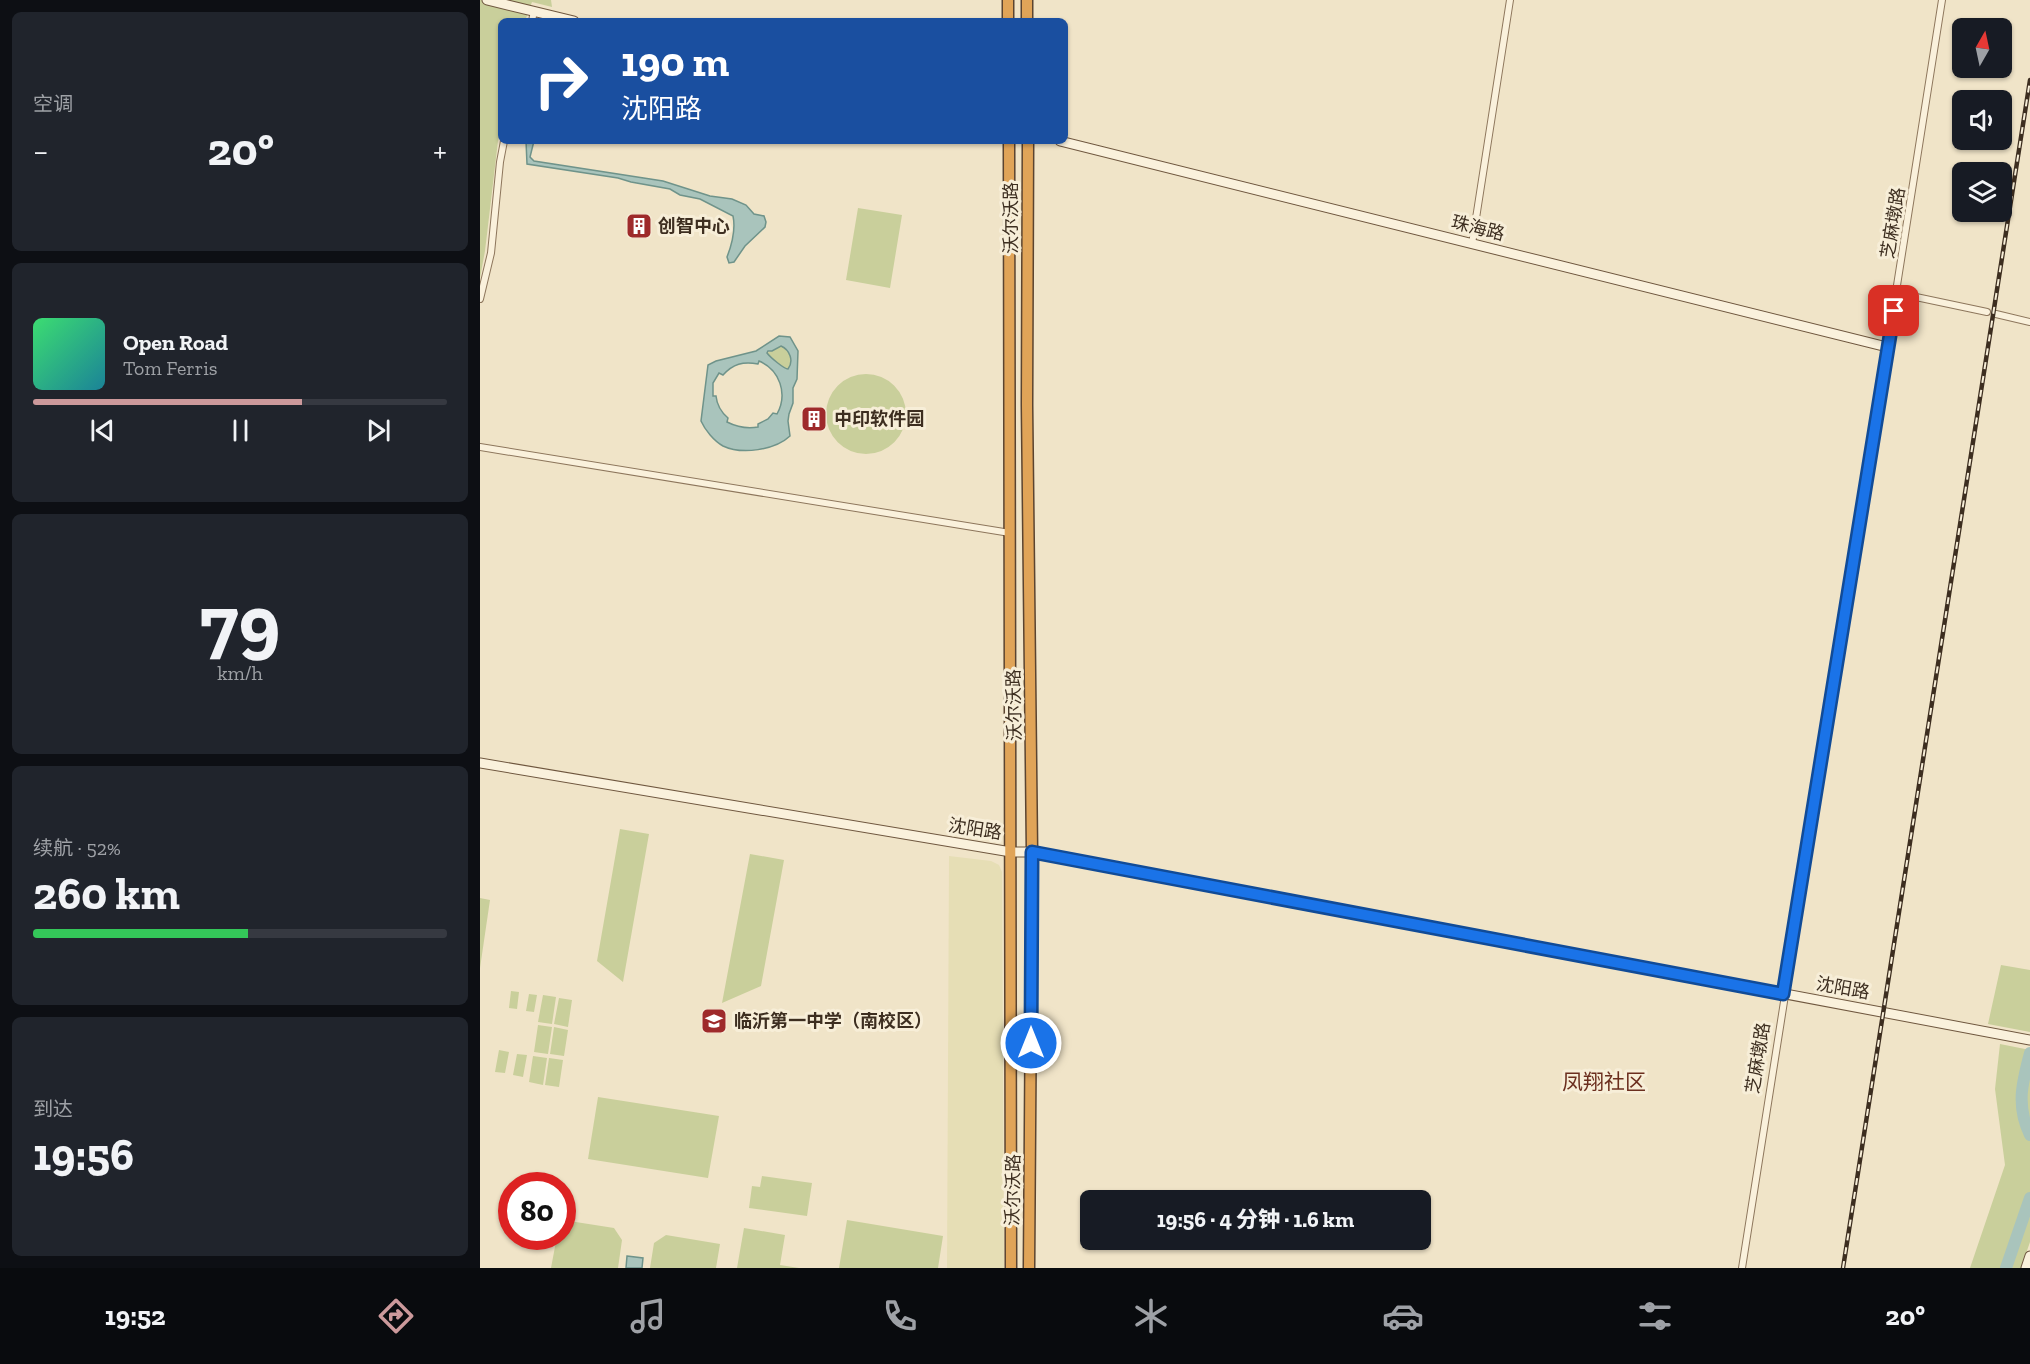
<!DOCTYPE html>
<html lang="zh">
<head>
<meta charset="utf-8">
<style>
	body { margin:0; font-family:"Zilla Slab","Noto Sans SC",serif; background:#20242c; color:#f1f3f6; height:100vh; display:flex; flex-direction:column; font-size:22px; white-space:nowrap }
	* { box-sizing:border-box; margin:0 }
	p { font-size:20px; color:#9ea1a6 }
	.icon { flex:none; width:33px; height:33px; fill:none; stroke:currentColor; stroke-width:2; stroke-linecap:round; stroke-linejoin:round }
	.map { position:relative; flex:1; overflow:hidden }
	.drawer { display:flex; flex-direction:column; gap:12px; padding:12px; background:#0d0f14; width:480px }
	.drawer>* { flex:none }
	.hud { position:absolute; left:18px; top:18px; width:570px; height:126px; border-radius:9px; box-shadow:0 2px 4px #0004; background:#1a4fa0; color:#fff; overflow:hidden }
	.needle { width:39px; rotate:9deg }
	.controls { position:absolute; left:1472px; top:18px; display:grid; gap:12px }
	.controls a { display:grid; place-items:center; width:60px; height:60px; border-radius:9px; background:#171b24; box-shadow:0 2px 4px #0004; font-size:30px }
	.speed { position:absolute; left:18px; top:1172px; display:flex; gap:12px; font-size:30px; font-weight:700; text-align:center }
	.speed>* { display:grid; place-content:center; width:78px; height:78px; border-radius:50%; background:#171b24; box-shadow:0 2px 4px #0004; line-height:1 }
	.speed .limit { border:9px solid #d22; background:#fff; color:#111 }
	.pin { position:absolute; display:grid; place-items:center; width:51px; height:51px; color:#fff; margin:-26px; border-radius:12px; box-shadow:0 3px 9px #0006 }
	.me { position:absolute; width:66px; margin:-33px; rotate:0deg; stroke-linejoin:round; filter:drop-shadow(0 0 4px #0008) }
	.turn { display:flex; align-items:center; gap:21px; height:126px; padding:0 24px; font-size:27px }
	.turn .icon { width:78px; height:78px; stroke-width:2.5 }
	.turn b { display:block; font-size:42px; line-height:51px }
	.big { font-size:45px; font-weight:800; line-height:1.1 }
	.drawer .widget { flex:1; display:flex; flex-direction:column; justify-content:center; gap:9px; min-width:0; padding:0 21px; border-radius:9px; background:#20242c }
	.drawer .dial { align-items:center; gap:0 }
	.dial b { font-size:78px; line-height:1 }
	.song { display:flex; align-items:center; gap:18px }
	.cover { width:72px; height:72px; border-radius:9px; background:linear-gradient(135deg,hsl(140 70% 55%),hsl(190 70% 35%)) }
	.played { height:6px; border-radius:3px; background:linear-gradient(90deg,#cc999b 65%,#363941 65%) }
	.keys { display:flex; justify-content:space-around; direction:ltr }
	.heat { display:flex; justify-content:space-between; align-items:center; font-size:33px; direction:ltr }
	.charge { height:9px; border-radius:4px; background:linear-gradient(90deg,#34c759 52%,#363941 0) }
	.trip { position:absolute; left:600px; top:1190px; width:351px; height:60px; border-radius:9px; background:#171b24; box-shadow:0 2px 4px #0004; font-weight:800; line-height:60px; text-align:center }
	.tab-bar { display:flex; height:96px; justify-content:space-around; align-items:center; background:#090b0e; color:#9ea1a6 }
	.tab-bar .icon { width:42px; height:42px }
	.tab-bar .active { color:#cc999b }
	.tab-bar b { font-size:27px; color:#f1f3f6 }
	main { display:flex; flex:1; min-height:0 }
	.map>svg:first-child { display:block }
	.farmland { fill:#e6deb5 }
	.green { fill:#c9cf9b }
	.water { fill:#a9c4bc; stroke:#6f938a; stroke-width:1.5; fill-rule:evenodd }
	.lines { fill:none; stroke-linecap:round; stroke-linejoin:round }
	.river { stroke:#a9c4bc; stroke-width:12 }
	.street-casing { stroke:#8d765c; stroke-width:8 }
	.secondary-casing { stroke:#6f573f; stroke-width:11 }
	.highway-casing { stroke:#5b4430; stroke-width:13 }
	.street { stroke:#faf1dc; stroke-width:6 }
	.secondary { stroke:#faf1dc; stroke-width:9 }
	.highway { stroke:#e0a458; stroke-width:10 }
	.rail-casing { stroke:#3d2e20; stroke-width:4.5 }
	.rail { stroke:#f7eed8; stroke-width:2; stroke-dasharray:7; stroke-linecap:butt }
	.route-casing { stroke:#114b97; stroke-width:15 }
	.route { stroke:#1a73e8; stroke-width:10 }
	.labels { text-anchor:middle; stroke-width:6; stroke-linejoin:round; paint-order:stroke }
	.street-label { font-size:18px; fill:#3d2e20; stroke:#f7eed8 }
	.poi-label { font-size:18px; font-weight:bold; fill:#3d2e20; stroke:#f7eed8; text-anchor:start }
	.quarter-label { font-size:21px; fill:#6b2e1e; stroke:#f7eed8 }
</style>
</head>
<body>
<main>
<section class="drawer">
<div class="widget"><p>空调</p>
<div class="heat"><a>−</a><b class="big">20°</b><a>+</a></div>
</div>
<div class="widget">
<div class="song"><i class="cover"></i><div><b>Open Road</b><p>Tom Ferris</p></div></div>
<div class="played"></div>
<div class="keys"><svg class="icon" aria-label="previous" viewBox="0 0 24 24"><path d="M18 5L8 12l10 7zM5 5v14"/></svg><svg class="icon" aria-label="pause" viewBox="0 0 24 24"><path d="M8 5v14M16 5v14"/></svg><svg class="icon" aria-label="next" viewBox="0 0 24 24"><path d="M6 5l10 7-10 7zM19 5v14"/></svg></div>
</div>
<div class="widget dial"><b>79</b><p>km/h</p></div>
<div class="widget"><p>续航 · 52%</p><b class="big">260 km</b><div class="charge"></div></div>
<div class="widget"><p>到达</p><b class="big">19:56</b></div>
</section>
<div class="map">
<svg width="1550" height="1268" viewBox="0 0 1550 1268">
	<rect width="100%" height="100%" fill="#f0e4c8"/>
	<path class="farmland" d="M469 856 511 861 519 865 522 872 524 1268H467Z"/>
	<path class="green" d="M0 0H71L72 7 52 2 45 21H21V127L18 141 5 251 0 278Z
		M378 208 422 215 410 288 366 280Z
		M301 346C310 350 314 361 308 370 305 369 290 357 287 353Z
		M346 414a40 40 0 1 1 80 0a40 40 0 1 1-80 0Z
		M140 829 169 834 143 982 117 961Z
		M270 854 304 860 281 986 242 1003Z
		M0 898 10 900 0 968Z
		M1521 965 1550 970V1032L1508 1024Z
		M31 991 39 992 37 1009 29 1008Z
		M49 994 57 995 54 1012 46 1011Z
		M63 995 76 997 72 1024 58 1022Z
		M79 998 92 1000 88 1027 74 1024Z
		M58 1025 72 1027 68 1054 54 1052Z
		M74 1027 88 1030 84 1056 70 1054Z
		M1520 1044 1550 1050V1242L1541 1268H1490L1525 1165 1515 1089Z
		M19 1050 29 1052 25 1073 15 1072Z
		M37 1054 47 1055 43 1077 33 1075Z
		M53 1056 67 1058 63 1085 49 1082Z
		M69 1058 83 1060 79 1087 65 1085Z
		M118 1097 239 1116 228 1178 108 1159Z
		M282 1176 332 1183 327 1216 269 1208 272 1186 280 1187Z
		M83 1220 134 1228 142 1240 138 1268H71L77 1236H82Z
		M367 1220 463 1236 458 1268H359Z
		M264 1228 305 1235 300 1265 319 1268H257Z
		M186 1235 240 1244 236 1268H170L174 1243Z"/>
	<path class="water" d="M46 141H54L50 157 54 161 183 181 230 196 252 199 266 205 274 214 284 216 286 222 285 227 265 246 254 262 249 263 247 257C252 244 256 230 253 216L220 199 200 195 190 189 151 182 138 178 47 164Z
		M299 336 310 337 318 351 317 379 313 388V403L309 414 308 421 310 436C295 450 262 455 243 446 234 441 225 430 221 421L228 365 236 361 276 351ZM301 346C310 350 314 361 308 369 304 369 290 357 287 353L288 351H292ZM279 361C300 370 308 394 297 414L293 413 288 419 278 424V427C267 429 257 427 247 422L248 418C241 412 237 406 236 396H233V383L239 373 243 375C253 364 263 361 278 364Z
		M147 1256 163 1258 162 1268H146Z"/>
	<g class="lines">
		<path class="river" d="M1550 1053C1542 1083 1536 1106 1550 1135
			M1526 1268 1550 1198"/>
		<g class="street-casing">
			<path id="street" d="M52 21 54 11
				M992 244 1030 0
				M1417 293 1507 312
				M0 299 11 253 20 162 24 141
				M1516 314 1550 322
				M0 447 530 533
				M1262 1268C1326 845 1397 423 1462 0"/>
		</g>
		<g class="secondary-casing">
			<path id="secondary" d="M7 0 94 21
				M580 141 1407 347
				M0 763 531 852H552L1550 1040
				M1546 1268 1550 1256"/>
		</g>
		<g class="highway-casing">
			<path id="highway" d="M528 0V21
				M547 0V21
				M529 141 531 1268
				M548 141 547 405 552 852 549 1268"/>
		</g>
		<use href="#street" class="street"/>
		<use href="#secondary" class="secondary"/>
		<use href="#highway" class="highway"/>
		<g class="rail-casing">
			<path id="rail" d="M1363 1268 1550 80"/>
		</g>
		<use href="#rail" class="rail"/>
	</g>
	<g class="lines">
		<g class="route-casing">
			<path id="route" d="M551 1043 552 852 1303 994 1414 311"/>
		</g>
		<use href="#route" class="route"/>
	</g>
	<defs>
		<g id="building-square" transform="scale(1.35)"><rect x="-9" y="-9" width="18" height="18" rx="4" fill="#9e2a2b" stroke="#f7eed8"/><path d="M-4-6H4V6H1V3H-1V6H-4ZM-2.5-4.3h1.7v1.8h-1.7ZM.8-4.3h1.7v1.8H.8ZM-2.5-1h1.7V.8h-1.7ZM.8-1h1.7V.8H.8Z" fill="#fff"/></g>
		<g id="school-square" transform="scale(1.35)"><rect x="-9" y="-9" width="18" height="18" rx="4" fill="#9e2a2b" stroke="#f7eed8"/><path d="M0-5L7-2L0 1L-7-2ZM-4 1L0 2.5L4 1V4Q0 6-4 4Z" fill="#fff"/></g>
	</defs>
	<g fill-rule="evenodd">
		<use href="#building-square" x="159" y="226"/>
		<use href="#building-square" x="334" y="419"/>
		<use href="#school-square" x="234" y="1021"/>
	</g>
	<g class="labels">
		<g class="street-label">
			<text transform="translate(531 218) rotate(-90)" y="6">沃尔沃路</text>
			<text transform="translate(1413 223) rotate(-81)" y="6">芝麻墩路</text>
			<text transform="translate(998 228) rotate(14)" y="6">珠海路</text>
			<text transform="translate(534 705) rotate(-91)" y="6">沃尔沃路</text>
			<text transform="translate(495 829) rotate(9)" y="6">沈阳路</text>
			<text transform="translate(1363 988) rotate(10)" y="6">沈阳路</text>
			<text transform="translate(1278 1058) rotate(-81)" y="6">芝麻墩路</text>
			<text transform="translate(533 1190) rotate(-89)" y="6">沃尔沃路</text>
		</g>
		<g class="poi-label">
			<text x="178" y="232">创智中心</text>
			<text x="354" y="425">中印软件园</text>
			<text x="254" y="1027">临沂第一中学（南校区）</text>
		</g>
		<g class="quarter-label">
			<text x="1124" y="1089">凤翔社区</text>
		</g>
	</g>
</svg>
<div class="controls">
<a><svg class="needle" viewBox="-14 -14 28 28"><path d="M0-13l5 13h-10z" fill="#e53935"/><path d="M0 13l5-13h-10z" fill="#9ea1a6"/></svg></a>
<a><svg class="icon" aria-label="sound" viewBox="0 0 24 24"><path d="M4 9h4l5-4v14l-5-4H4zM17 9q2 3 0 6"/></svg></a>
<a><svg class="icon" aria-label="layers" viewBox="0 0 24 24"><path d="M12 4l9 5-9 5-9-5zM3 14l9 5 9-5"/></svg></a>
</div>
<div class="speed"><div class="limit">80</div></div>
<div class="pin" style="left:1414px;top:311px;background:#d93025"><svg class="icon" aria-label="arrive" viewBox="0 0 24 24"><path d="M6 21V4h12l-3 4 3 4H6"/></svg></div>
<svg class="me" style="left:551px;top:1043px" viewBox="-20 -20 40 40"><circle r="17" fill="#1a73e8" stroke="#fff" stroke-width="3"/><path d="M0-11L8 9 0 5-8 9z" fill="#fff"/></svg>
<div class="trip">19:56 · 4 分钟 · 1.6 km</div>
<div class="hud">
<div class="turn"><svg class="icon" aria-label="right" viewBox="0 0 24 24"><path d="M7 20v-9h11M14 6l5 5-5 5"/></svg><div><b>190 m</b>沈阳路</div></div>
</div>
</div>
</main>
<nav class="tab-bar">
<b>19:52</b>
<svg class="icon active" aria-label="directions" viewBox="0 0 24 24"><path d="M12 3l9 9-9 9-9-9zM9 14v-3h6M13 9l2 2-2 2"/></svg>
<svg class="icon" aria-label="music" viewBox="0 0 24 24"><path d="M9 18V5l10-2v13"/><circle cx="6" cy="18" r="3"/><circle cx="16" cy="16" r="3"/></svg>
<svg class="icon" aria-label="phone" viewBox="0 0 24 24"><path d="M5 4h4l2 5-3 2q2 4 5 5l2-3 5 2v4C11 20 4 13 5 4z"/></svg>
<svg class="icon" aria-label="climate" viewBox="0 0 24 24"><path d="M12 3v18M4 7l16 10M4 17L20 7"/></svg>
<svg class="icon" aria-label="car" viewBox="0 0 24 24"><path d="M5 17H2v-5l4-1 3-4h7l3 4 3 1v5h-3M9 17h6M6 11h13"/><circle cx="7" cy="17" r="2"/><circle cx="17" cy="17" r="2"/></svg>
<svg class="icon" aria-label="filters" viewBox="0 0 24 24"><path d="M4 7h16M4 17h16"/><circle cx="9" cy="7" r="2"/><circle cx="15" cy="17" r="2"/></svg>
<b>20°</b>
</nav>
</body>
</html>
